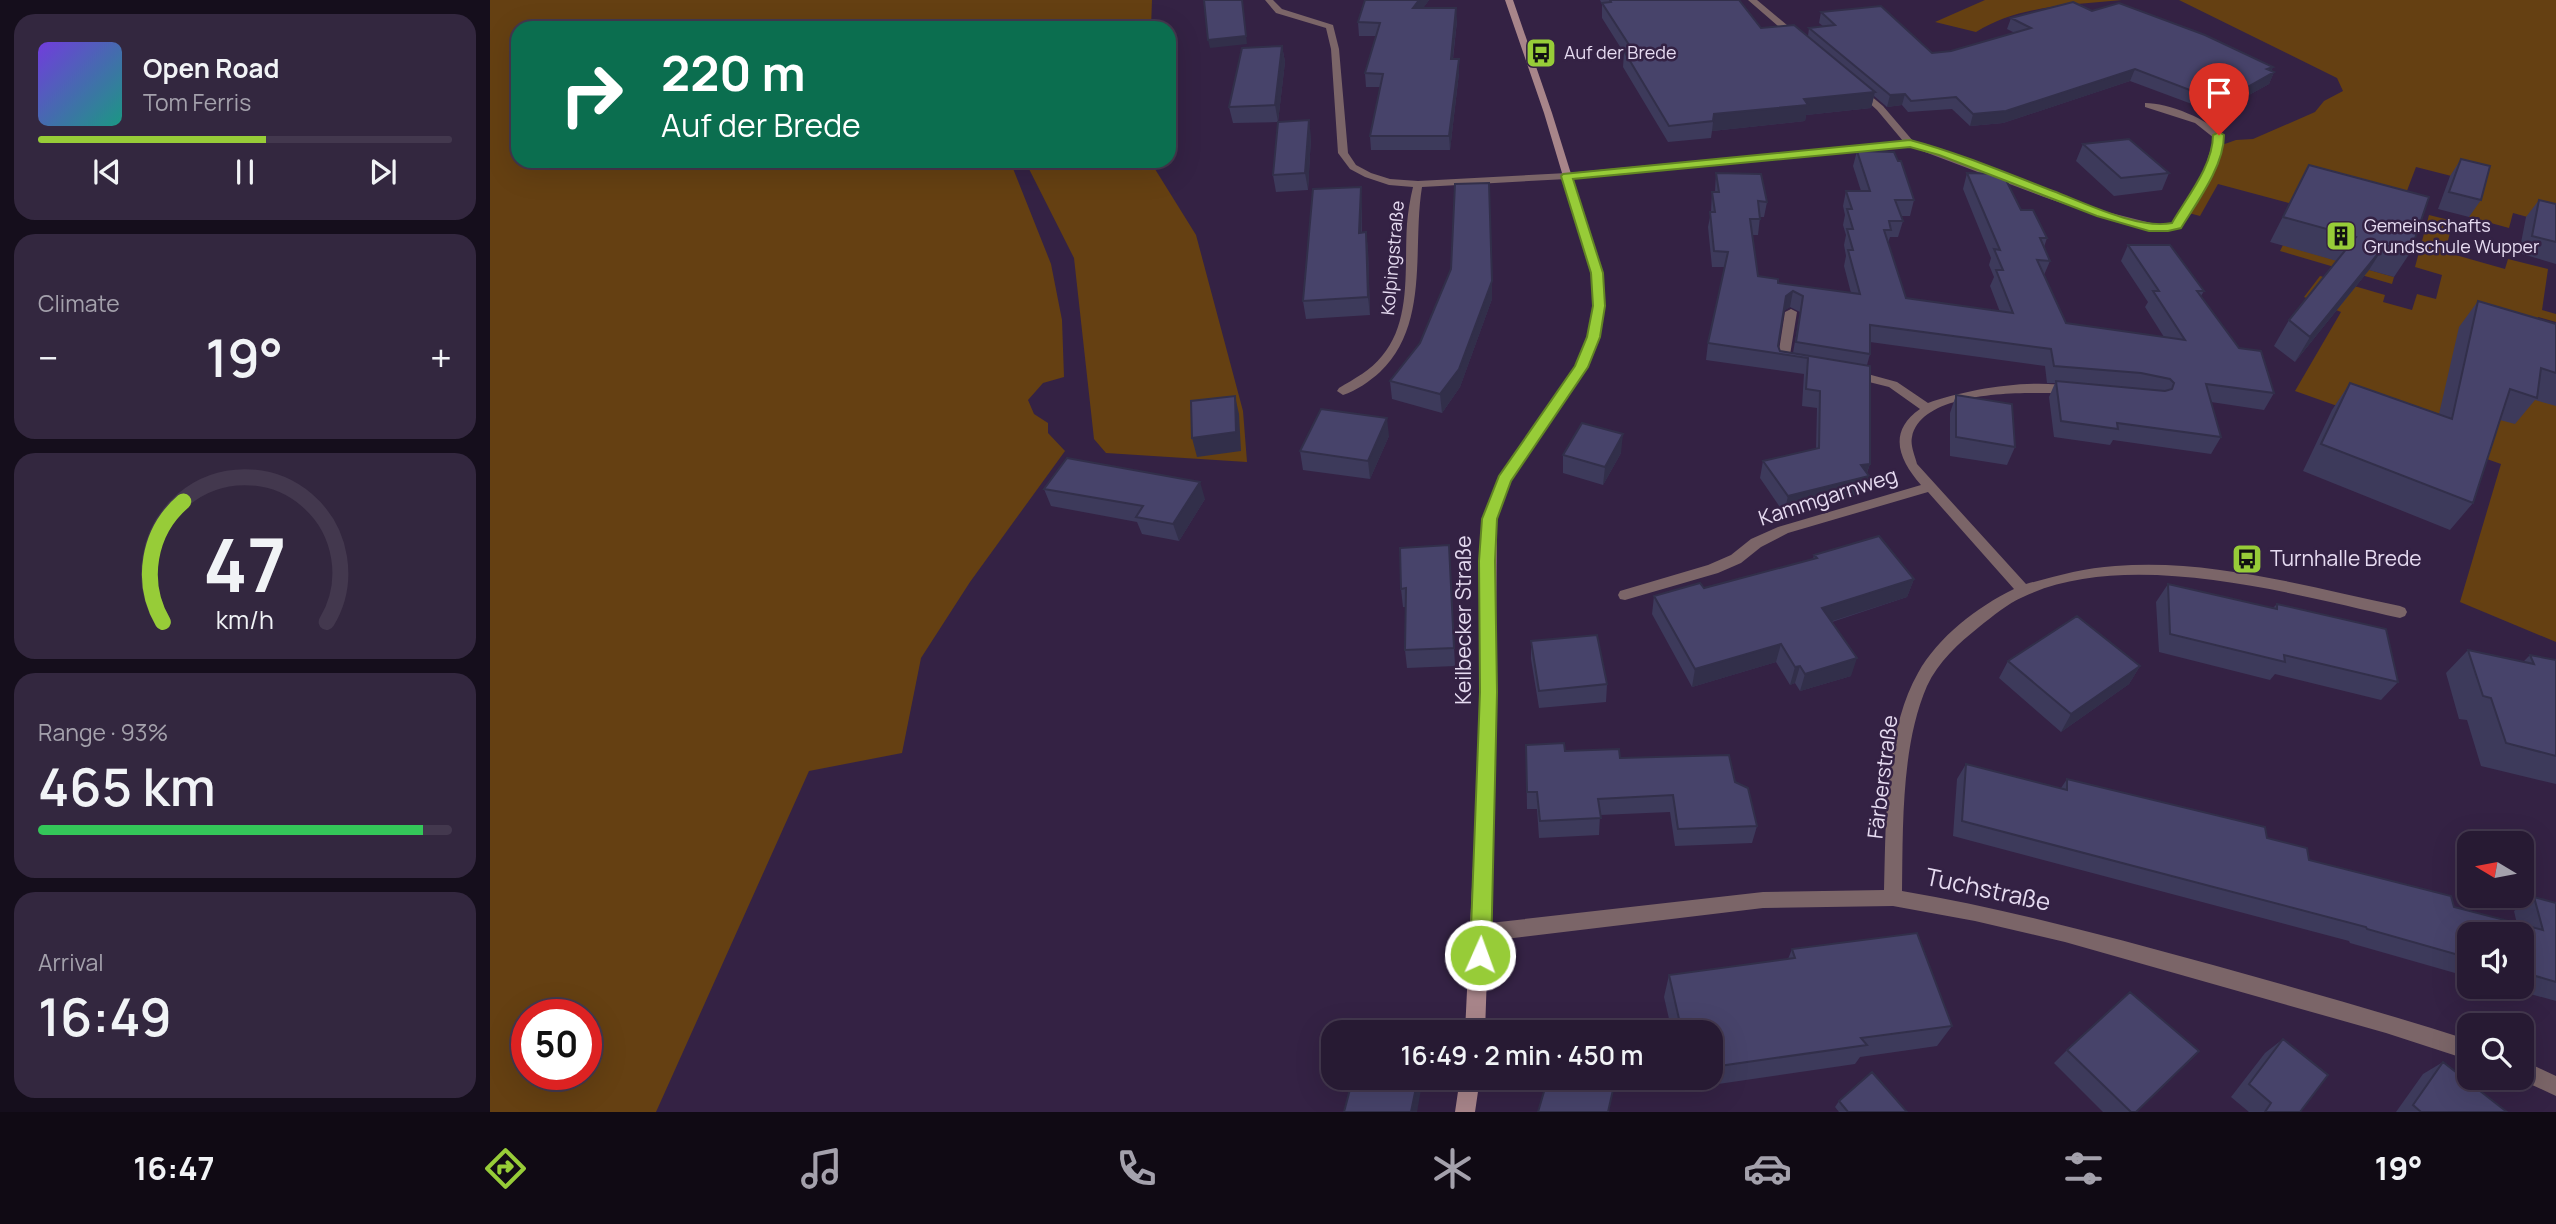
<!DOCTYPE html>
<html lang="en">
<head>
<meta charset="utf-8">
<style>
	body { margin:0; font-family:Manrope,sans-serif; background:#33273f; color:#f1f3f6; height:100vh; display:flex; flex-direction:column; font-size:26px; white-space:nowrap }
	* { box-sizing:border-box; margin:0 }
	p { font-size:23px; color:#a4a1ac }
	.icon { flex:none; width:38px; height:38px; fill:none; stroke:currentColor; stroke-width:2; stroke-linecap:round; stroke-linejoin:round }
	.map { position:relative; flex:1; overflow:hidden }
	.details { display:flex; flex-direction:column; gap:14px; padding:14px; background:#150e1c; width:490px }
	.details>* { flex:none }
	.hud { position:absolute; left:21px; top:21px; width:665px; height:147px; border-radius:21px; box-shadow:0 7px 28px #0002,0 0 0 2px #43384e; background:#0b6e4f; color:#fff; overflow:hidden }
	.needle { width:46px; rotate:280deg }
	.buttons { position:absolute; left:1967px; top:831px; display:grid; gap:14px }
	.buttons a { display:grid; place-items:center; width:77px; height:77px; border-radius:14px; background:#271a33; box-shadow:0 7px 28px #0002,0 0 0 2px #43384e; font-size:35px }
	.speed { position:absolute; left:21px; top:999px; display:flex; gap:14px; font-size:35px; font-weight:700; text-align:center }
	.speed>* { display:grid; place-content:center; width:91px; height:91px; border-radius:50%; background:#271a33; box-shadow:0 7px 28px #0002,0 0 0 2px #43384e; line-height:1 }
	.speed .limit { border:10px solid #d22; background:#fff; color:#111 }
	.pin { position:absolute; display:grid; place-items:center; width:60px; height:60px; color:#fff; margin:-72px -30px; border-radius:50% 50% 50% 0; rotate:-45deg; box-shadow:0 0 7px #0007 }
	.pin .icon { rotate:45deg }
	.me { position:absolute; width:77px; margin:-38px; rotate:2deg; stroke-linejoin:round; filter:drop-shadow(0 0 5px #0008) }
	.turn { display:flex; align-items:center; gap:24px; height:147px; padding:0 35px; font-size:32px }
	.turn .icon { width:91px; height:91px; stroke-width:2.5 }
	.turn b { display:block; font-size:49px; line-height:60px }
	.big { font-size:52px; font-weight:600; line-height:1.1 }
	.details .widget { flex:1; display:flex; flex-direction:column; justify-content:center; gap:10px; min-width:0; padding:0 24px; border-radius:21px; background:#33273f }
	.details .dial { align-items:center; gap:0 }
	.dial svg { height:182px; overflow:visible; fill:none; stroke:#43384e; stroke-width:7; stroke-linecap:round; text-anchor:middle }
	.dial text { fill:#f1f3f6; stroke:none }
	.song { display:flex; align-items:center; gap:21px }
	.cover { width:84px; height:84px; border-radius:10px; background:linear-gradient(135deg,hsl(260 70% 55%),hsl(170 70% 35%)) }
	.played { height:7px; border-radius:4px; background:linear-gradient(90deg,#97cc38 55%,#43384e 55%) }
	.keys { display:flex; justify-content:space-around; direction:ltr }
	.heat { display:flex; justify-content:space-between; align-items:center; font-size:38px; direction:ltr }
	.charge { height:10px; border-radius:5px; background:linear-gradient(90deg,#34c759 93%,#43384e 0) }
	.trip { position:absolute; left:831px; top:1020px; width:402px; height:70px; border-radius:21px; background:#271a33; box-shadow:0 7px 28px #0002,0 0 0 2px #43384e; font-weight:600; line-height:70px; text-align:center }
	.dock { display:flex; height:112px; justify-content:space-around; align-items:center; background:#100a14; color:#a4a1ac }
	.dock .icon { width:49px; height:49px }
	.dock .active { color:#97cc38 }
	.dock b { font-size:32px; color:#f1f3f6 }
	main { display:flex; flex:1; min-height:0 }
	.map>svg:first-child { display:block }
	.green { fill:#654012; fill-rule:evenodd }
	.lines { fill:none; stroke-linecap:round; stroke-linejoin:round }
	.street { fill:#7b6568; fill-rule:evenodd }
	.secondary { fill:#a8858a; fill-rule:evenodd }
	.wall { fill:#3d3a5b; fill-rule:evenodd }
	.shaded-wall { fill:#322f4a }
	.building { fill:#47436a; stroke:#322f4a; stroke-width:2 }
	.route { fill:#97cc38; stroke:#628524; stroke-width:2 }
	.labels { text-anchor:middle; stroke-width:5; stroke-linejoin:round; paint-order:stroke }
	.far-poi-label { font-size:18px; fill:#e6dbf1; stroke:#342244; text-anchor:start }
	.far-street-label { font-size:18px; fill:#e6dbf1; stroke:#342244 }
	.street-label { font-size:21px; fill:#e6dbf1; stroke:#342244 }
	.poi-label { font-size:21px; fill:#e6dbf1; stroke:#342244; text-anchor:start }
	.near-street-label { font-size:24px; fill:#e6dbf1; stroke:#342244 }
</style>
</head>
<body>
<main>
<section class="details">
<div class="widget">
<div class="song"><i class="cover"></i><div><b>Open Road</b><p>Tom Ferris</p></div></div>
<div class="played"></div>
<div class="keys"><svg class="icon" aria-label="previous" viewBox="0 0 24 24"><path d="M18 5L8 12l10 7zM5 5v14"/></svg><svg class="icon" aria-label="pause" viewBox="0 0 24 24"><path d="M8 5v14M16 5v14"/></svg><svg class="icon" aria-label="next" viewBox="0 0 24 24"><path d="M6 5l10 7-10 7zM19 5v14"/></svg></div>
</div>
<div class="widget"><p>Climate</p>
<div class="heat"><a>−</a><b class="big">19°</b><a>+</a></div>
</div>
<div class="widget dial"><svg viewBox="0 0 100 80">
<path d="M14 69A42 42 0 1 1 86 69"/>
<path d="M14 69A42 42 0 0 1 23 16" stroke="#97cc38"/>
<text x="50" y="56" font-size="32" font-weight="700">47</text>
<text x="50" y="72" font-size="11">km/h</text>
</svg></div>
<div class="widget"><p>Range · 93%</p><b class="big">465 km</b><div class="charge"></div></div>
<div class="widget"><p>Arrival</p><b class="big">16:49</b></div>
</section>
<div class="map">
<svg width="2066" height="1112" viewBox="0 0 2066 1112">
	<rect width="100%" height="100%" fill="#342244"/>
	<path class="green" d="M0 0H662L661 28H28V161H520L561 264 572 320 574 377 553 383 538 400 544 414 558 423V433L575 451 480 582 431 658 412 753 319 771 166 1112H0ZM37 1015H96V1074H37Z
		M1495 0H1632C1583 5 1529 5 1486 32L1445 22Z
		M1689 0H2066V225L2023 213 2019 228 1979 217 1989 183 1926 167 1907 217 1799 203 1728 184 1710 216 1695 212 1729 146 1746 140 1763 139 1825 112 1834 101 1853 91 1847 78Z
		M535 161H660L706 235 753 411 757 462 616 453 604 439 584 258Z
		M1939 215 1963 221 1955 252 2015 269 2018 259 2058 269 2052 310 2066 314V322L2048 317 2045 341 2033 374 2066 385V642L1970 602 2011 464 1805 391 1851 312 1814 297 1830 276 1895 295 1893 302 1922 310 1927 294 1946 299 1952 275 1925 267Z
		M1793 245 1904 277 1902 284 1790 251Z"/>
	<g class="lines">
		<path class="street" d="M775 0H783L792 9 843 25 849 49 858 153 866 165 881 173 900 179 928 181 1077 173 1413 141 1387 110 1365 90 1364 88 1368 85 1393 106 1423 141 1601 208 1665 224 1684 223 1714 171 1724 138 1705 123 1655 107V103C1678 103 1720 119 1734 138 1729 171 1708 198 1692 226L1687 229 1665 230 1630 223 1554 197 1419 146 1077 179 932 187C922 249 940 324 890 372 880 381 866 391 853 395L847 391 849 388C864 379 881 370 892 356 922 321 914 267 917 224 918 212 920 199 923 187L899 185 875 177 860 169 848 153 841 49 836 28 786 13Z
			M1258 0H1267L1310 36V40H1304Z
			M1301 309 1307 312 1299 361 1304 364 1298 368 1287 363 1295 312Z
			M1363 370 1407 382 1438 403C1478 389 1542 378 1584 387L1586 390 1580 394C1542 392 1432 388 1422 437 1420 445 1425 456 1427 464L1536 584C1566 576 1594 568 1625 566 1720 558 1818 587 1910 606L1915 608 1917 612 1915 616 1910 618C1803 594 1637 547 1533 597 1517 604 1503 616 1489 627 1469 643 1448 662 1437 686 1411 746 1413 827 1412 891 1518 909 1620 937 1723 965 1809 989 1895 1013 1979 1040V1060L1896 1033 1575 942 1485 921 1403 906 1273 908 991 942 985 939 982 933 985 927 991 924 1273 892 1394 890C1396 823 1394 733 1428 673 1448 637 1487 607 1524 589L1438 492 1298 533 1271 547 1251 563 1228 573 1135 600 1130 599 1128 595 1130 591 1218 565 1241 555 1261 539 1288 527 1431 485C1409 460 1397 432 1430 409L1399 387 1359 377V371Z
			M2032 1060 2066 1076V1096L2027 1078H2032Z"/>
		<path class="secondary" d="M1015 0H1023L1062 113 1112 273 1115 306 1110 337 1097 367 1020 481 1007 519 1005 742 995 1032H975L989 742 993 519 1009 477 1085 367 1098 337 1103 306 1102 273 1054 113Z
			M970 1078H990L985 1112H965Z"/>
	</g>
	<path class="wall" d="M875 0H939L933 8 967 21 963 59H969V73L960 150H881L880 136 890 87H876L875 73 886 36H869L868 22Z
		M1110 0H1249L1271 28 1318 36 1319 28 1333 26 1329 23 1331 12 1442 53 1461 51 1525 33 1517 29 1521 18 1602 11 1783 67 1781 71 1784 72 1779 84 1726 113 1640 81 1513 123 1480 126 1462 109 1418 112 1412 105 1397 107 1384 96 1381 108 1316 115 1315 121 1222 131 1221 138 1178 142 1133 67 1134 53 1112 18V4Z
		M792 46 795 62 788 122 743 123 739 107Z
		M821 137 818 190 786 192 783 175Z
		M1593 144 1679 173 1672 190 1624 196 1586 161Z
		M1367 151 1424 200 1420 216H1411L1413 221 1408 237H1400L1398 243 1416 298 1510 312 1500 286 1504 277 1499 265 1501 258 1473 189 1477 173 1531 210 1557 238 1554 247 1560 261 1554 275 1576 323 1674 337 1655 307 1658 302 1631 261 1638 245 1714 291 1711 296 1749 348 1784 393 1774 410 1721 402 1731 437 1721 454 1623 440 1620 445 1564 437 1559 397 1565 383H1557L1555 366 1380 342V354L1377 365 1380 464 1377 473 1379 476 1374 493 1294 513 1270 478 1273 461 1326 449 1327 408 1312 406 1314 374 1216 360 1218 343 1235 267H1222L1218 227 1221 212 1222 192H1225L1226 173 1277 202 1274 217H1270L1268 235H1262L1268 276 1288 283 1361 293 1354 266 1356 256 1354 245 1356 235 1353 225 1355 215 1353 206 1356 191H1371L1363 166ZM1300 307 1310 312 1303 353 1290 351 1288 346 1293 311Z
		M1971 159 1991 200 1979 217 1948 209 1960 176Z
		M1819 165 1920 253 1904 277 1879 270 1805 362 1784 346 1799 320 1847 261 1780 242Z
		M2049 200 2066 204V264L2029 253 2036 217Z
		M872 205V233L876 232 878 250 880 315 816 319 813 301Z
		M1002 299 970 387 952 413 902 399 900 381Z
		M1988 301 2066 324V406L2045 400 2025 424 2010 420 1983 503 1960 530 1813 471 1842 410 1860 383 1949 414 1969 327Z
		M1466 395 1525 447 1517 465 1460 456V413Z
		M899 436 880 479 813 470 810 451Z
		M1131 453 1113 485 1073 473V455Z
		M554 489 715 499 689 541 652 534 647 522 561 506Z
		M959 545 965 666 917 668 915 650V607H913L911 589Z
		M1324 555 1424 579 1417 597 1342 622 1361 676 1310 691 1305 683 1300 685 1286 662 1202 687 1162 614 1164 596 1214 588 1323 559Z
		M1678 584 1783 608 1787 604 1908 682 1891 700 1785 674 1780 680 1669 652 1666 602Z
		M1041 641 1117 684 1116 702 1049 708 1041 659Z
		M1978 650 2033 662 2040 655 2066 660V784L1991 766 1977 720 1969 719 1956 673Z
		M1518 661 1650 666 1639 684 1571 732 1509 678Z
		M1036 745 1075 751 1130 758 1245 782 1267 826 1262 843 1185 846 1180 812 1110 815 1109 835 1049 838 1047 809H1037Z
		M1476 764 1571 788 1577 779 1777 838 1819 860 1964 907 2027 924 2024 911 2044 897 2066 903V1001L2015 987H2032V934H1979V977L1860 943 1859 941 1463 836 1467 779Z
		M1302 949 1462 1026 1447 1046 1370 1057 1365 1064 1194 1089 1192 1078H1222V1032H1182L1174 997 1179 975 1298 959Z
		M1793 1039 1810 1112H1759L1741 1097 1775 1053Z
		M1577 1050 1646 1112H1613L1564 1063Z
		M1953 1062 2017 1112H1906L1933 1074Z
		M1349 1101 1417 1112H1349L1345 1107Z"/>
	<path class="shaded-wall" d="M752 0 757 44 720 48 718 40Z
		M929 0H939L924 21 923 8Z
		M966 8 967 21 961 73V59Z
		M792 46 795 62 788 122 785 105Z
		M969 59V73L960 150 959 136Z
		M1783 67 1779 75 1784 72 1779 84 1726 113 1731 102 1777 69Z
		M1645 69 1640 81 1513 123 1480 126 1483 114Z
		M1385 92 1381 108 1316 115 1315 121 1222 131 1224 114 1314 99Z
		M1415 94 1412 105 1397 107 1400 95Z
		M819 120 821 137 818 190 815 173Z
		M871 187 872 205 871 250 869 233Z
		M876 232 878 250 880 315 878 297Z
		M1895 245 1879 270 1805 362 1820 337Z
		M1002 281V299L970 387 952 413 950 394Z
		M1303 291 1300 307 1292 312 1296 296Z
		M745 396 749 414 751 451 707 457 702 438Z
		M897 418 899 436 880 479 878 461Z
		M1133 434 1131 453 1113 485 1115 467Z
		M1380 464 1375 477 1379 476 1374 493 1294 513 1298 496 1371 465Z
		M710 482 715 499 689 541 683 524Z
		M1424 579 1417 597 1327 626 1332 608Z
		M1291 644 1286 662 1202 687 1205 669Z
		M1367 658 1361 676 1310 691 1315 674Z
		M1310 666 1305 683 1300 685 1305 667Z
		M1650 666 1639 684 1571 732 1581 714Z
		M928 1078H933L927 1112H921Z"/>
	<path class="building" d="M714 0H752L756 36 718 40Z
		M875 0H929L923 8H966L961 59H969L959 136H880L893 74 875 73 890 23 868 22Z
		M1120 0H1249L1271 28 1304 25 1385 92 1314 99 1318 105 1224 114 1223 121 1179 126 1134 51H1143L1112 3 1121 2Z
		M1583 2 1602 11 1629 3 1715 35 1783 67 1777 69 1784 72 1731 102 1645 69 1516 111 1483 114 1466 97 1421 101 1415 94 1400 95 1319 28 1345 25 1331 12 1391 6 1442 53 1461 51 1541 28 1521 18Z
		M792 46 785 105 739 107 752 48Z
		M819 120 815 173 783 175 788 122Z
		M1639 139 1679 173 1631 178 1593 144Z
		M1367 151 1404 152 1408 161H1411L1424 200H1405L1413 221H1399L1401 230H1394L1416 298 1523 313 1506 270H1513L1504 249 1510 250 1477 173 1513 174 1531 210H1543L1557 238H1550L1560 261 1547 260 1576 323 1695 340 1663 291H1669L1638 245H1680L1714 291H1707L1749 348 1771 351 1784 393 1716 384 1731 437 1627 423 1628 429 1571 421 1566 381 1675 391 1682 389 1684 383 1680 379 1651 373 1564 366 1561 349 1380 325V354L1306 342 1313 296 1303 291 1296 296 1288 346 1290 351 1380 366V464L1371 465 1379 476 1298 496 1273 461 1329 448 1330 391 1316 389 1318 358 1218 343 1238 252 1224 251 1220 212H1225L1222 192H1229L1226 173 1271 174 1277 202 1268 201 1270 219H1260L1268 276 1288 279V283L1370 294 1358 250H1363L1357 229H1363L1357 209H1362L1356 191H1380Z
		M1971 159 2000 166 1991 200 1959 192Z
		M1819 165 1939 197 1920 253 1895 245 1820 337 1799 320 1866 237 1793 217Z
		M999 183 1002 281 969 369 950 394 900 381 930 343 961 269 965 184Z
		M871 187 869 233 876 232 878 297 813 301 823 189Z
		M2049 200 2066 204V242L2042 236Z
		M1988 301 2066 324V373L2051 368 2047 398 2020 389 1983 503 1831 444 1860 383 1962 419Z
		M1466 395 1522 404 1525 447 1466 437Z
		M745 396 746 432 702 438 701 401Z
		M831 409 897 418 878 461 810 451Z
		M1092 423 1133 434 1115 467 1073 455Z
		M577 458 710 482 683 524 646 517 653 506 554 489Z
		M1389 536 1424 579 1332 608 1367 658 1315 674 1310 666 1305 667 1291 644 1205 669 1164 596 1210 583 1214 588 1327 558 1324 555Z
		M959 545 964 648 915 650 916 588 911 589 910 548Z
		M1678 584 1787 609V604L1896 629 1908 682 1794 655 1795 662 1680 634Z
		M1587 616 1650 666 1581 714 1518 661Z
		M1107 635 1117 684 1049 691 1041 641Z
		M1978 650 2044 664 2040 655 2066 660V756L2016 743 2001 698 1993 696Z
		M1074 743 1075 751 1129 749 1130 758 1239 755 1245 782 1258 788 1267 826 1188 829 1183 795 1108 799 1111 818 1050 821 1047 792H1037L1036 745Z
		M1476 764 1577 790V779L1775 827 1777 838 1817 848 1819 860 1961 896 1964 907 2053 930 2044 897 2066 903V982L2032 972V934H1979V958L1877 929 1876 927 1472 821Z
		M1427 933 1462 1026 1371 1038 1377 1045 1222 1067V1032H1192L1179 975 1305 958 1302 949Z
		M1640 992 1709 1051 1646 1112H1641L1577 1050Z
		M1793 1039 1838 1075 1810 1112H1775L1781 1103 1759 1084Z
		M1953 1062 2017 1112H1931L1923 1105Z
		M1382 1072 1417 1112H1358L1349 1101Z
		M863 1078H928L921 1112H854Z
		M1058 1078H1116L1125 1081 1118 1112H1048Z"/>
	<path class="route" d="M1729 132 1734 135C1734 166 1707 202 1691 228L1678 231H1659L1607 216 1449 155 1420 147 1083 179 1113 273 1115 306 1110 337 1098 367 1021 481 1007 519 1005 561 1007 692 1001 955 998 962 990 965 983 962 980 955 990 692 989 561 992 519 1009 476 1085 366 1097 337 1103 306 1101 273 1071 176 1073 174 1420 140C1469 153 1516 173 1563 191 1595 203 1649 230 1682 223 1697 197 1723 166 1723 135Z"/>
	<defs>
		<g id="bus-square" transform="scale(1.575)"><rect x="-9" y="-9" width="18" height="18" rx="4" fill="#97cc38" stroke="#342244"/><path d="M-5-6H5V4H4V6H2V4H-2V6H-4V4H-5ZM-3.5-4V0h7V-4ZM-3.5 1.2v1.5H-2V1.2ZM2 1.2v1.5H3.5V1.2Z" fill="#111"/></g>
		<g id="building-square" transform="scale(1.575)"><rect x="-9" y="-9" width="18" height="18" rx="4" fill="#97cc38" stroke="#342244"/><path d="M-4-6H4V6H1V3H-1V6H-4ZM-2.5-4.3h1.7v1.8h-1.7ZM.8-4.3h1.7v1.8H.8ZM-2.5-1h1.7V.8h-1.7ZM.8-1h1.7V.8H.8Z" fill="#111"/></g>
	</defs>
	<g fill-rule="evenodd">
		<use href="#bus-square" x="1051" y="53"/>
		<use href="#building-square" x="1851" y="236"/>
		<use href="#bus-square" x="1757" y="559"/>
	</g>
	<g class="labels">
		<g class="far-poi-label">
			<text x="1074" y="59">Auf der Brede</text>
			<text x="1874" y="232">Gemeinschafts<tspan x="1874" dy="21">Grundschule Wupper</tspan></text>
		</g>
		<g class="far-street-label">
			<text transform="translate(903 258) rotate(-85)" y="6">Kolpingstraße</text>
		</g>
		<g class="street-label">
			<text transform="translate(1338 497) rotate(-18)" y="7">Kammgarnweg</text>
			<text transform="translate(974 620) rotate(-90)" y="7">Keilbecker Straße</text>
			<text transform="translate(1393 777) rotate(-83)" y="7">Färberstraße</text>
		</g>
		<g class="poi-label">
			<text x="1780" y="566">Turnhalle Brede</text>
		</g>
		<g class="near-street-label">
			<text transform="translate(1498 890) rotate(12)" y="8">Tuchstraße</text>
		</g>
	</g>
</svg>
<div class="buttons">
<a><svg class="needle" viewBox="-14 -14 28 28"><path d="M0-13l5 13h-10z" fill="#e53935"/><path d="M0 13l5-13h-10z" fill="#a4a1ac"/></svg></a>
<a><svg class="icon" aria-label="sound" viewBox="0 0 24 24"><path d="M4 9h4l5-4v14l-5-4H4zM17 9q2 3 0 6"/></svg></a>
<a><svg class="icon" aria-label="search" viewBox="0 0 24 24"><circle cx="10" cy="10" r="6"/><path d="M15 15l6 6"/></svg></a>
</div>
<div class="speed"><div class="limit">50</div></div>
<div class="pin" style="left:1729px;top:135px;background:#d93025"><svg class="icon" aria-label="arrive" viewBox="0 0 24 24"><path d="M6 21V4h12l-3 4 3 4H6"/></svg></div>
<svg class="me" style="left:990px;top:955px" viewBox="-20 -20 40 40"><circle r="17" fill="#97cc38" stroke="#fff" stroke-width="3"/><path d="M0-11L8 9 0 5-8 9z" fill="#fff"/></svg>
<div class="trip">16:49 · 2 min · 450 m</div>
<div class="hud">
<div class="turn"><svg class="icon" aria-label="right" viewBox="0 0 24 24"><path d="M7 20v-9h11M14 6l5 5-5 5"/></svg><div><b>220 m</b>Auf der Brede</div></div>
</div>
</div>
</main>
<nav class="dock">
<b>16:47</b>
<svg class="icon active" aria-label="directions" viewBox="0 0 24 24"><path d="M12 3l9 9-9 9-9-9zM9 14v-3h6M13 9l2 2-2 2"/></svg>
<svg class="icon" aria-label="music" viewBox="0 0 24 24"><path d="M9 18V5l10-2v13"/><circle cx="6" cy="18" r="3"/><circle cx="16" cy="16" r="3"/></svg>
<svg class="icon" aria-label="phone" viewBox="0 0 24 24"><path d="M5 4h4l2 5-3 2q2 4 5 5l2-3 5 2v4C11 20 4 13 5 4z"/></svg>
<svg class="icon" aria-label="climate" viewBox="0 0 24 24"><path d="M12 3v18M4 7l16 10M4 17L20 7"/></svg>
<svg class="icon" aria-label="car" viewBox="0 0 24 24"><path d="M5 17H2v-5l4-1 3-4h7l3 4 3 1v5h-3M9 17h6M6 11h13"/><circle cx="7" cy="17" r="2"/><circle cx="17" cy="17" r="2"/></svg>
<svg class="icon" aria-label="filters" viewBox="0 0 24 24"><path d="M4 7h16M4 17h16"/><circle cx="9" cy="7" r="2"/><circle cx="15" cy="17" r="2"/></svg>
<b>19°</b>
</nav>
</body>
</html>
